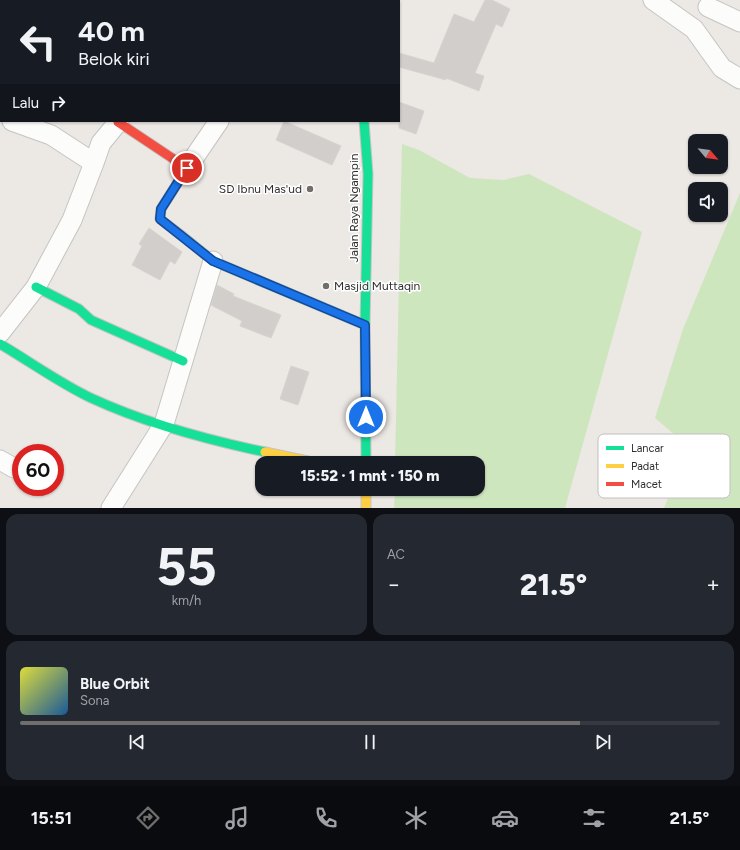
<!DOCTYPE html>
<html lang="id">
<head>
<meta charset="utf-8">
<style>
	body { margin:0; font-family:Figtree,sans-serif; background:#242831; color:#f1f3f6; height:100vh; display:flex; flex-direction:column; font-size:15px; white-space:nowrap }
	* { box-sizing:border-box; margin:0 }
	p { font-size:13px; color:#9ea1a6 }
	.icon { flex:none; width:22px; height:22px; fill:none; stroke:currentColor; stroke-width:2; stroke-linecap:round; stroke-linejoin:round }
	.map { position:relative; height:508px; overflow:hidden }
	.sheet { display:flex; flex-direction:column; gap:6px; padding:6px; background:#0d0f14; flex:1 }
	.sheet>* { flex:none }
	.banner { position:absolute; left:0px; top:0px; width:400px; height:122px; box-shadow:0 1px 3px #0004; background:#171b24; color:#f1f3f6; overflow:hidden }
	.needle { width:26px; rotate:119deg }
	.buttons { position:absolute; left:688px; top:134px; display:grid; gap:8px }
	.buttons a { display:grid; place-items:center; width:40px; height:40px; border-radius:8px; background:#171b24; box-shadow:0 1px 3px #0004; font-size:20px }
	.speed { position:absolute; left:12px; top:444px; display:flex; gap:8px; font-size:20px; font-weight:700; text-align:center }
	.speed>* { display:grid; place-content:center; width:52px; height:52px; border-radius:50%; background:#171b24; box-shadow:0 1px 3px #0004; line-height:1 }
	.speed .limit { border:6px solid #d22; background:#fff; color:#111 }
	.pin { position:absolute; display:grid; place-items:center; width:34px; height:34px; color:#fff; margin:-17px; border:2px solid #fff; border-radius:50%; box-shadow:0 1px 4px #0007 }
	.me { position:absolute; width:44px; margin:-22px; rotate:0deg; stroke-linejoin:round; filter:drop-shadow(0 0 3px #0008) }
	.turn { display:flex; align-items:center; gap:14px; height:84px; padding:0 12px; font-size:18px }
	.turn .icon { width:52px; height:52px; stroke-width:2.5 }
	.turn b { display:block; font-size:28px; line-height:34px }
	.then { display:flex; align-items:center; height:38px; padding:0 12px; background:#0003; gap:8px; font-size:15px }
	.big { font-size:30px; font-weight:800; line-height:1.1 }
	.sheet .widget { flex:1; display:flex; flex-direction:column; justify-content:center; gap:6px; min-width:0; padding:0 14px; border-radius:12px; background:#242831 }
	.sheet .dial { align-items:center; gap:0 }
	.dial b { font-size:52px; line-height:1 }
	.song { display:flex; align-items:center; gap:12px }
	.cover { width:48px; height:48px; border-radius:6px; background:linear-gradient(135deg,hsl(60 70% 55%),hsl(210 70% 35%)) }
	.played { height:4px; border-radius:2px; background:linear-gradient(90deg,#706f6e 80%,#363941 80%) }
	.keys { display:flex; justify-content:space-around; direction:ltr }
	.heat { display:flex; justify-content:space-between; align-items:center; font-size:22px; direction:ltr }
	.sheet .tiles { flex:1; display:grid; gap:6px; grid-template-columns:1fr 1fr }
	.widget:last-child { grid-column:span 2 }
	.trip { position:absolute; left:255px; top:456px; width:230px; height:40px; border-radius:12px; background:#171b24; box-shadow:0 1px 3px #0004; font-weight:800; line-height:40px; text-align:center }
	.tabs { display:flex; height:64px; justify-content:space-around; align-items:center; background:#090b0e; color:#9ea1a6 }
	.tabs .icon { width:28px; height:28px }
	.tabs .on { color:#706f6e }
	.tabs b { font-size:18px; color:#f1f3f6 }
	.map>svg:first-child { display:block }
	.green { fill:#cee6be }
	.building { fill:#d1cecb; stroke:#d7d4d0 }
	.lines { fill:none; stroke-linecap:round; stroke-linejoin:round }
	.street-casing { stroke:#c5c4c5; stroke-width:21 }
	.fast-casing { stroke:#c5c4c5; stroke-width:11 }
	.slow-casing { stroke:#c5c4c5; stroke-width:11 }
	.jam-casing { stroke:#c5c4c5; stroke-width:11 }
	.street { stroke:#fcfcfb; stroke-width:19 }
	.fast { stroke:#16e098; stroke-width:9 }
	.slow { stroke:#ffcf43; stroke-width:9 }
	.jam { stroke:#f24e42; stroke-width:9 }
	.route-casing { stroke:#114b97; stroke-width:10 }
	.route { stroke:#1a73e8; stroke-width:7 }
	.poi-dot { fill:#706f6e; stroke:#fff; stroke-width:1.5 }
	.labels { text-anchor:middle; stroke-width:3; stroke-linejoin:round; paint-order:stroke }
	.poi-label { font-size:12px; fill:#2e2e2e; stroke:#fff; text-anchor:end }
	.street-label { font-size:12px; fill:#2e2e2e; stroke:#fff }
	.key { fill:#fff; stroke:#c0c0c0; stroke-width:1 }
	.key-label { font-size:11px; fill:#2e2e2e }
</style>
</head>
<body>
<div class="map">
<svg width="740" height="508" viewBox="0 0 740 508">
	<rect width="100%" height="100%" fill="#ece8e4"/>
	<path class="green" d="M402 144 419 150 470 178 504 180 529 174 642 232 565 508H394L395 489H478V463H395Z
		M740 193V508H664L689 447 655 418 683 329Z"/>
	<path class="building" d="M485 0H492L510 9 502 27 496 24 475 73 484 76 479 91 446 78V80L399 67V53L434 63 454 14 474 22Z
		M399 102 424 111 416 134 399 128Z
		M284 121 341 146 332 165 276 140Z
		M149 228 182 252 175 264 170 261 160 280 132 265 142 246 139 244Z
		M217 285 234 294 233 296 281 315 271 338 240 326 242 321 211 305Z
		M291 366 309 372 298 405 280 399Z"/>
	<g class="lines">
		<g class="street-casing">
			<path id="street" d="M653 0 694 29 722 68 740 79
				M37 1V0
				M164 1V0
				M708 7 740 22
				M0 26 1 25
				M12 121 51 135 94 163
				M187 168 219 121
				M0 333 36 287 72 220 94 163 101 143 119 121
				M0 460 14 468
				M111 508 164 424 213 261"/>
		</g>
		<g class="fast-casing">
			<path id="fast" d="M364 121 368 174 365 325 366 463
				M181 235 213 261 365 325
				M36 287 79 309 91 320 183 361
				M0 344C29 361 61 384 91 398 145 423 208 440 265 452"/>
		</g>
		<g class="slow-casing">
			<path id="slow" d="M350 0 351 1
				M265 452 317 463
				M366 489V508"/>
		</g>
		<g class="jam-casing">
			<path id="jam" d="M118 122 187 168 161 209 160 219 181 235"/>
		</g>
		<use href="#street" class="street"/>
		<use href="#fast" class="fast"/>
		<use href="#slow" class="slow"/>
		<use href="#jam" class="jam"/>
	</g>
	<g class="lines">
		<g class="route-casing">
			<path id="route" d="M187 168 161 209 160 219 213 261 365 325 366 417"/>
		</g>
		<use href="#route" class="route"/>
	</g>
	<g class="poi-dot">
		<circle cx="310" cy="189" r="4"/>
		<circle cx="326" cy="286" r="4"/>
	</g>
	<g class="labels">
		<g class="poi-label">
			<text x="302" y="193">SD Ibnu Mas'ud</text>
			<text x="334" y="290" text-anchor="start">Masjid Muttaqin</text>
		</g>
		<g class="street-label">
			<text transform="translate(354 208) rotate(-90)" y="4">Jalan Raya Ngampin</text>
		</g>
	</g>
	<rect x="598" y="434" width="132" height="64" rx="6" class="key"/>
	<rect x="606" y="446" width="18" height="4" fill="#16e098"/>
	<rect x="606" y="464" width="18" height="4" fill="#ffcf43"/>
	<rect x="606" y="482" width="18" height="4" fill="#f24e42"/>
	<g class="key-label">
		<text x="631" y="452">Lancar</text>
		<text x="631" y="470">Padat</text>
		<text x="631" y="488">Macet</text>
	</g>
</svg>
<div class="buttons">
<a><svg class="needle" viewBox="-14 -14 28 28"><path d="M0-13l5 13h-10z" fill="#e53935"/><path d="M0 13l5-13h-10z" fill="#9ea1a6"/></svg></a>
<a><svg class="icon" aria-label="sound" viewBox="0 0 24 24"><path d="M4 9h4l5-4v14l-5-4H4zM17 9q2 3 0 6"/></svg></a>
</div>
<div class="speed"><div class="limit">60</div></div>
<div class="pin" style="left:187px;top:168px;background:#d93025"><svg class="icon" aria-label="arrive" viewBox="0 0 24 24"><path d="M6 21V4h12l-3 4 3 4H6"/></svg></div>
<svg class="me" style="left:366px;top:417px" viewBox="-20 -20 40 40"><circle r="17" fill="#1a73e8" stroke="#fff" stroke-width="3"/><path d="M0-11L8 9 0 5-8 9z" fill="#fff"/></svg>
<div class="trip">15:52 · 1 mnt · 150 m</div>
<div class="banner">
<div class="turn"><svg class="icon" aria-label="left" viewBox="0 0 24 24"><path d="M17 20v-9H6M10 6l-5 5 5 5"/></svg><div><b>40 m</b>Belok kiri</div></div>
<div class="then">Lalu<svg class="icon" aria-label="right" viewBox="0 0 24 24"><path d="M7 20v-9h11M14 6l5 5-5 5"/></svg></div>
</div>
</div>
<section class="sheet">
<div class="tiles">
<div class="widget dial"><b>55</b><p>km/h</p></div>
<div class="widget"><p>AC</p>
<div class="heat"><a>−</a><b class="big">21.5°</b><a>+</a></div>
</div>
<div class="widget">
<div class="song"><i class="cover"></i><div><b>Blue Orbit</b><p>Sona</p></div></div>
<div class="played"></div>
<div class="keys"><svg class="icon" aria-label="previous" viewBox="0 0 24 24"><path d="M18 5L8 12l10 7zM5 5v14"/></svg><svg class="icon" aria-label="pause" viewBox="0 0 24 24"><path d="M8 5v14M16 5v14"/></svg><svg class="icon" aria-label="next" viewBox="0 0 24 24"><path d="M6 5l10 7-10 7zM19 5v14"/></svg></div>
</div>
</div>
</section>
<nav class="tabs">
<b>15:51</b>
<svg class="icon on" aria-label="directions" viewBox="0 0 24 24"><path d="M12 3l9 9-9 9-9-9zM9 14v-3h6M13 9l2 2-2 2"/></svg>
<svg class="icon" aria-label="music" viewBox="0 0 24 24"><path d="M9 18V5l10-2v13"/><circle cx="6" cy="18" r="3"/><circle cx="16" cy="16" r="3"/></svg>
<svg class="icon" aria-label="phone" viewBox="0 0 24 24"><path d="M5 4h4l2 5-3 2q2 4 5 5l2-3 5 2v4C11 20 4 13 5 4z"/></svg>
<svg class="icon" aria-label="climate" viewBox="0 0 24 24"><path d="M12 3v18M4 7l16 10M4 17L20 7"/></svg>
<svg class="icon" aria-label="car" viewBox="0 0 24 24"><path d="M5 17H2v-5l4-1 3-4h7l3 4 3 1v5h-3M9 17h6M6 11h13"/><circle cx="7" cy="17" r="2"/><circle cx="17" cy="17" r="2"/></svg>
<svg class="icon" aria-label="filters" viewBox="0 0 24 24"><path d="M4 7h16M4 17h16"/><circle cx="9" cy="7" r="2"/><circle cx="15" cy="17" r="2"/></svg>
<b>21.5°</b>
</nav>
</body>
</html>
